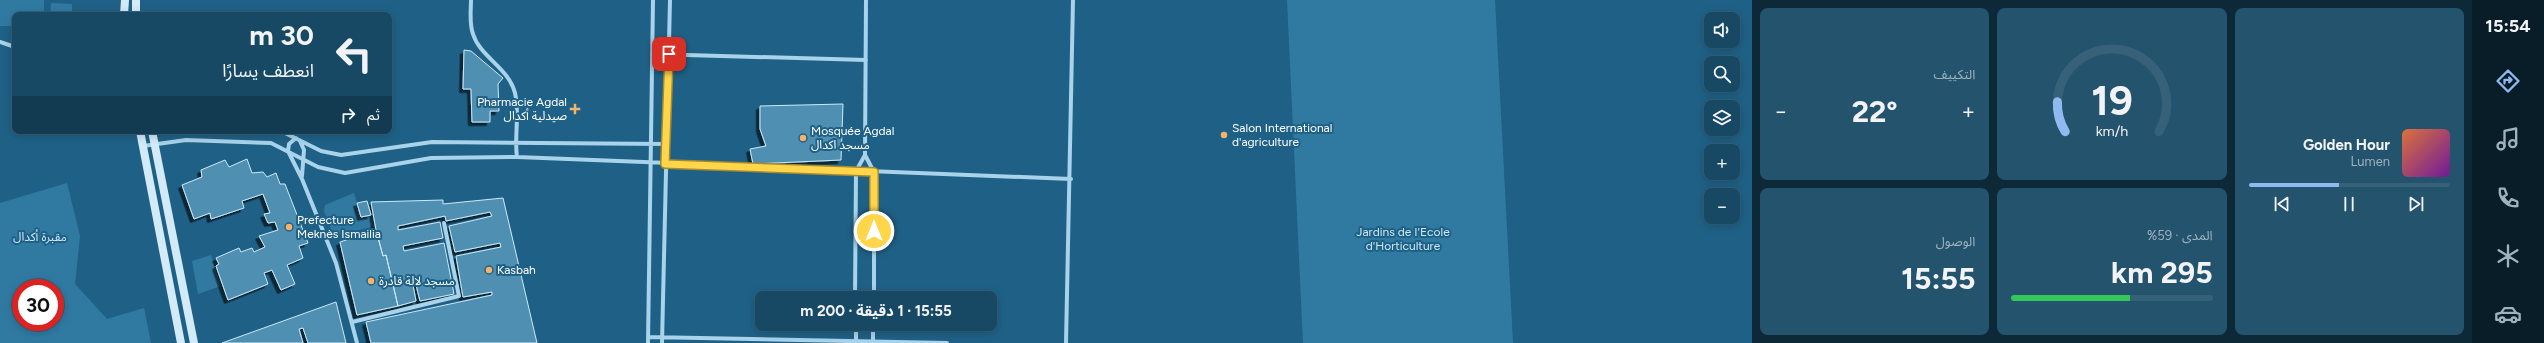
<!DOCTYPE html>
<html lang="ar">
<head>
<meta charset="utf-8">
<style>
	body { margin:0; font-family:Figtree,"Noto Sans Arabic",sans-serif; background:#24536d; color:#f1f3f6; direction:rtl; height:100vh; display:flex; flex-direction:column; font-size:15px; white-space:nowrap }
	* { box-sizing:border-box; margin:0 }
	p { font-size:13px; color:#9eb2bf }
	.icon { flex:none; width:22px; height:22px; fill:none; stroke:currentColor; stroke-width:2; stroke-linecap:round; stroke-linejoin:round }
	.map { position:relative; flex:1; overflow:hidden; direction:ltr }
	.sheet { display:flex; flex-direction:column; gap:8px; padding:8px; background:#0d2837; width:720px }
	.sheet>* { flex:none }
	.banner { position:absolute; left:12px; top:12px; width:380px; height:122px; border-radius:8px; box-shadow:0 2px 10px #0003,0 0 0 1px #366178; direction:rtl; background:#174964; color:#f1f3f6; overflow:hidden }
	.buttons { position:absolute; left:1704px; top:12px; display:grid; gap:8px }
	.buttons a { display:grid; place-items:center; width:36px; height:36px; border-radius:8px; background:#174964; box-shadow:0 2px 10px #0003,0 0 0 1px #366178; font-size:20px }
	.speed { position:absolute; left:12px; top:279px; display:flex; gap:8px; font-size:20px; font-weight:700; text-align:center }
	.speed>* { display:grid; place-content:center; width:52px; height:52px; border-radius:50%; background:#174964; box-shadow:0 2px 10px #0003,0 0 0 1px #366178; line-height:1 }
	.speed .limit { border:6px solid #d22; background:#fff; color:#111 }
	.pin { position:absolute; display:grid; place-items:center; width:34px; height:34px; color:#fff; margin:-17px; border-radius:8px; box-shadow:0 2px 6px #0006 }
	.me { position:absolute; width:44px; margin:-22px; rotate:0deg; stroke-linejoin:round; filter:drop-shadow(0 0 3px #0008) }
	.turn { display:flex; align-items:center; gap:14px; height:84px; padding:0 12px; font-size:18px }
	.turn .icon { width:52px; height:52px; stroke-width:2.5 }
	.turn b { display:block; font-size:28px; line-height:34px }
	.then { display:flex; align-items:center; height:38px; padding:0 12px; background:#0003; gap:8px; font-size:15px }
	.big { font-size:30px; font-weight:700; line-height:1.1 }
	.sheet .tile { flex:1; display:flex; flex-direction:column; justify-content:center; gap:6px; min-width:0; padding:0 14px; border-radius:8px; background:#24536d }
	.sheet .dial { align-items:center; gap:0 }
	.dial svg { height:104px; overflow:visible; fill:none; stroke:#366178; stroke-width:7; stroke-linecap:round; text-anchor:middle }
	.dial text { fill:#f1f3f6; stroke:none }
	.song { display:flex; align-items:center; gap:12px }
	.cover { width:48px; height:48px; border-radius:6px; background:linear-gradient(135deg,hsl(20 70% 55%),hsl(280 70% 35%)) }
	.played { height:4px; border-radius:2px; background:linear-gradient(90deg,#90b9f0 45%,#366178 45%) }
	.keys { display:flex; justify-content:space-around; direction:ltr }
	.heat { display:flex; justify-content:space-between; align-items:center; font-size:22px; direction:ltr }
	.charge { height:6px; border-radius:3px; background:linear-gradient(90deg,#34c759 59%,#366178 0) }
	.sheet .tiles { flex:1; display:grid; gap:8px; grid-template-columns:repeat(3,1fr) }
	.tile:first-child { grid-row:span 2 }
	.trip { position:absolute; left:755px; top:291px; width:242px; height:40px; border-radius:8px; background:#174964; box-shadow:0 2px 10px #0003,0 0 0 1px #366178; font-weight:700; line-height:40px; text-align:center; direction:rtl }
	main { display:flex; flex:1; min-height:0 }
	.dock { display:flex; flex-direction:column; width:72px; justify-content:space-around; align-items:center; background:#091d28; color:#9eb2bf }
	.dock .icon { width:28px; height:28px }
	.dock .current { color:#90b9f0 }
	.dock b { font-size:18px; color:#f1f3f6 }
	.map>svg:first-child { display:block }
	.green { fill:#307aa2; fill-rule:evenodd }
	.building { fill:#508fb2; stroke:#cde9f7; filter:url(#shadow) }
	.lines { fill:none; stroke-linecap:round; stroke-linejoin:round }
	.street { stroke:#a8d3ea; stroke-width:4 }
	.secondary { stroke:#d3eaf8; stroke-width:8 }
	.route-casing { stroke:#a68a30; stroke-width:10 }
	.route { stroke:#ffd54a; stroke-width:7 }
	.poi-dot { fill:#f8b168; stroke:#1f6186; stroke-width:1.5 }
	.labels { text-anchor:middle; stroke-width:4; stroke-linejoin:round; paint-order:stroke }
	.poi-label { font-size:12px; fill:#fff; stroke:#1f6186; text-anchor:start }
	.park-label { font-size:12px; fill:#cde9f7; stroke:#1f6186 }
</style>
</head>
<body>
<main>
<nav class="dock">
<b>15:54</b>
<svg class="icon current" aria-label="directions" viewBox="0 0 24 24"><path d="M12 3l9 9-9 9-9-9zM9 14v-3h6M13 9l2 2-2 2"/></svg>
<svg class="icon" aria-label="music" viewBox="0 0 24 24"><path d="M9 18V5l10-2v13"/><circle cx="6" cy="18" r="3"/><circle cx="16" cy="16" r="3"/></svg>
<svg class="icon" aria-label="phone" viewBox="0 0 24 24"><path d="M5 4h4l2 5-3 2q2 4 5 5l2-3 5 2v4C11 20 4 13 5 4z"/></svg>
<svg class="icon" aria-label="climate" viewBox="0 0 24 24"><path d="M12 3v18M4 7l16 10M4 17L20 7"/></svg>
<svg class="icon" aria-label="car" viewBox="0 0 24 24"><path d="M5 17H2v-5l4-1 3-4h7l3 4 3 1v5h-3M9 17h6M6 11h13"/><circle cx="7" cy="17" r="2"/><circle cx="17" cy="17" r="2"/></svg>
</nav>
<section class="sheet">
<div class="tiles">
<div class="tile">
<div class="song"><i class="cover"></i><div><b>Golden Hour</b><p>Lumen</p></div></div>
<div class="played"></div>
<div class="keys"><svg class="icon" aria-label="previous" viewBox="0 0 24 24"><path d="M18 5L8 12l10 7zM5 5v14"/></svg><svg class="icon" aria-label="pause" viewBox="0 0 24 24"><path d="M8 5v14M16 5v14"/></svg><svg class="icon" aria-label="next" viewBox="0 0 24 24"><path d="M6 5l10 7-10 7zM19 5v14"/></svg></div>
</div>
<div class="tile dial"><svg viewBox="0 0 100 80">
<path d="M14 69A42 42 0 1 1 86 69"/>
<path d="M14 69A42 42 0 0 1 8 46" stroke="#90b9f0"/>
<text x="50" y="56" font-size="32" font-weight="700">19</text>
<text x="50" y="72" font-size="11">km/h</text>
</svg></div>
<div class="tile"><p>التكييف</p>
<div class="heat"><a>−</a><b class="big">22°</b><a>+</a></div>
</div>
<div class="tile"><p>المدى · 59%</p><b class="big">295 km</b><div class="charge"></div></div>
<div class="tile"><p>الوصول</p><b class="big">15:55</b></div>
</div>
</section>
<div class="map">
<svg width="1752" height="343" viewBox="0 0 1752 343">
	<defs>
		<filter id="shadow"><feDropShadow dx="-3.5" dy="3.5" stdDeviation="0" flood-color="#0009"/></filter>
	</defs>
	<rect width="100%" height="100%" fill="#1f6186"/>
	<path class="green" d="M0 0H44V15H15V26H0Z
		M1287 0H1495L1513 343H1303Z
		M51 3 72 4V15H50Z
		M67 183 80 236 75 284 107 319 144 308 151 343H0V203ZM21 288H55V322H21Z
		M354 193 361 217 372 215 374 226 334 237 324 211 325 205Z
		M211 255 221 286 198 294 192 261Z"/>
	<path class="building" d="M464 50 471 51 503 78 498 84 499 111H490V122H472L471 89H463Z
		M843 104 841 160 753 164 750 149 766 146 760 129V106Z
		M247 159 252 173 263 172 267 177 276 173 280 184H285L308 243 299 246 303 258 287 265 295 284 281 290 272 270 264 273 268 284 228 300 216 266 219 264 216 258 239 248 241 252 252 248 254 252 265 247 259 236 278 230 275 222 268 223 264 214 270 213 263 194 242 201 244 208 211 219 210 213 194 219 182 185 202 177 201 170 225 160 229 167Z
		M503 198 537 343H371L366 322 492 295V292L463 297 456 256 501 247 500 243 455 252 449 226 492 216 490 212 446 221 445 216 398 226V230L440 222 443 238 403 246 404 251 444 243 454 294 420 301 416 285H413L416 301 398 306 386 255 383 256 376 230 371 202 443 200V204Z
		M367 201 371 215 361 217 357 203Z
		M376 230 383 256 386 255 398 306 357 315 340 242Z
		M336 302 346 343H308L303 328 299 329 303 343H222Z"/>
	<g class="lines">
		<path class="street" d="M471 0C471 11 469 23 473 34 480 57 509 68 515 93 520 114 514 136 517 157
			M866 0 865 155 874 172V298
			M0 42 15 47
			M652 54 866 60
			M281 131 321 151 341 155 432 142 666 144
			M296 138 289 144 288 151 302 179 336 263 357 343
			M300 141 304 150 302 176
			M143 146 186 140 271 143 318 167 345 173 431 158 517 157 1071 179
			M855 298 856 171 865 155
			M352 322 459 296 444 223
			M856 324V342
			M648 337 947 343
			M648 343 653 0
			M662 343 670 0
			M873 343V324
			M1066 343 1073 0"/>
		<path class="secondary" d="M124 15 125 0
			M136 15V0
			M140 131 181 343
			M152 131 194 343"/>
	</g>
	<g class="lines">
		<g class="route-casing">
			<path id="route" d="M669 54 665 164 874 172V231"/>
		</g>
		<use href="#route" class="route"/>
	</g>
	<g class="poi-dot">
		<path d="M573 103h4v4h4v4h-4v4h-4v-4h-4v-4h4z"/>
		<circle cx="1224" cy="135" r="4"/>
		<circle cx="803" cy="138" r="4"/>
		<circle cx="289" cy="227" r="4"/>
		<circle cx="489" cy="270" r="4"/>
		<circle cx="371" cy="281" r="4"/>
	</g>
	<g class="labels">
		<g class="poi-label">
			<text x="567" y="106" text-anchor="end">Pharmacie Agdal<tspan x="567" dy="14">صيدلية أكدال</tspan></text>
			<text x="1232" y="132">Salon International<tspan x="1232" dy="14">d'agriculture</tspan></text>
			<text x="811" y="135">Mosquée Agdal<tspan x="811" dy="14">مسجد اكدال</tspan></text>
			<text x="297" y="224">Prefecture<tspan x="297" dy="14">Meknès Ismailia</tspan></text>
			<text x="497" y="274">Kasbah</text>
			<text x="379" y="285">مسجد لالة قادرة</text>
		</g>
		<g class="park-label">
			<text x="1403" y="236">Jardins de I'Ecole<tspan x="1403" dy="14">d'Horticulture</tspan></text>
			<text x="40" y="241">مقبرة أكدال</text>
		</g>
	</g>
</svg>
<div class="buttons">
<a><svg class="icon" aria-label="sound" viewBox="0 0 24 24"><path d="M4 9h4l5-4v14l-5-4H4zM17 9q2 3 0 6"/></svg></a>
<a><svg class="icon" aria-label="search" viewBox="0 0 24 24"><circle cx="10" cy="10" r="6"/><path d="M15 15l6 6"/></svg></a>
<a><svg class="icon" aria-label="layers" viewBox="0 0 24 24"><path d="M12 4l9 5-9 5-9-5zM3 14l9 5 9-5"/></svg></a>
<a>+</a>
<a>−</a>
</div>
<div class="speed"><div class="limit">30</div></div>
<div class="pin" style="left:669px;top:54px;background:#d93025"><svg class="icon" aria-label="arrive" viewBox="0 0 24 24"><path d="M6 21V4h12l-3 4 3 4H6"/></svg></div>
<svg class="me" style="left:874px;top:231px" viewBox="-20 -20 40 40"><circle r="17" fill="#ffd54a" stroke="#fff" stroke-width="3"/><path d="M0-11L8 9 0 5-8 9z" fill="#fff"/></svg>
<div class="trip">15:55 · 1 دقيقة · 200 m</div>
<div class="banner">
<div class="turn"><svg class="icon" aria-label="left" viewBox="0 0 24 24"><path d="M17 20v-9H6M10 6l-5 5 5 5"/></svg><div><b>30 m</b>انعطف يسارًا</div></div>
<div class="then">ثم<svg class="icon" aria-label="right" viewBox="0 0 24 24"><path d="M7 20v-9h11M14 6l5 5-5 5"/></svg></div>
</div>
</div>
</main>
</body>
</html>
